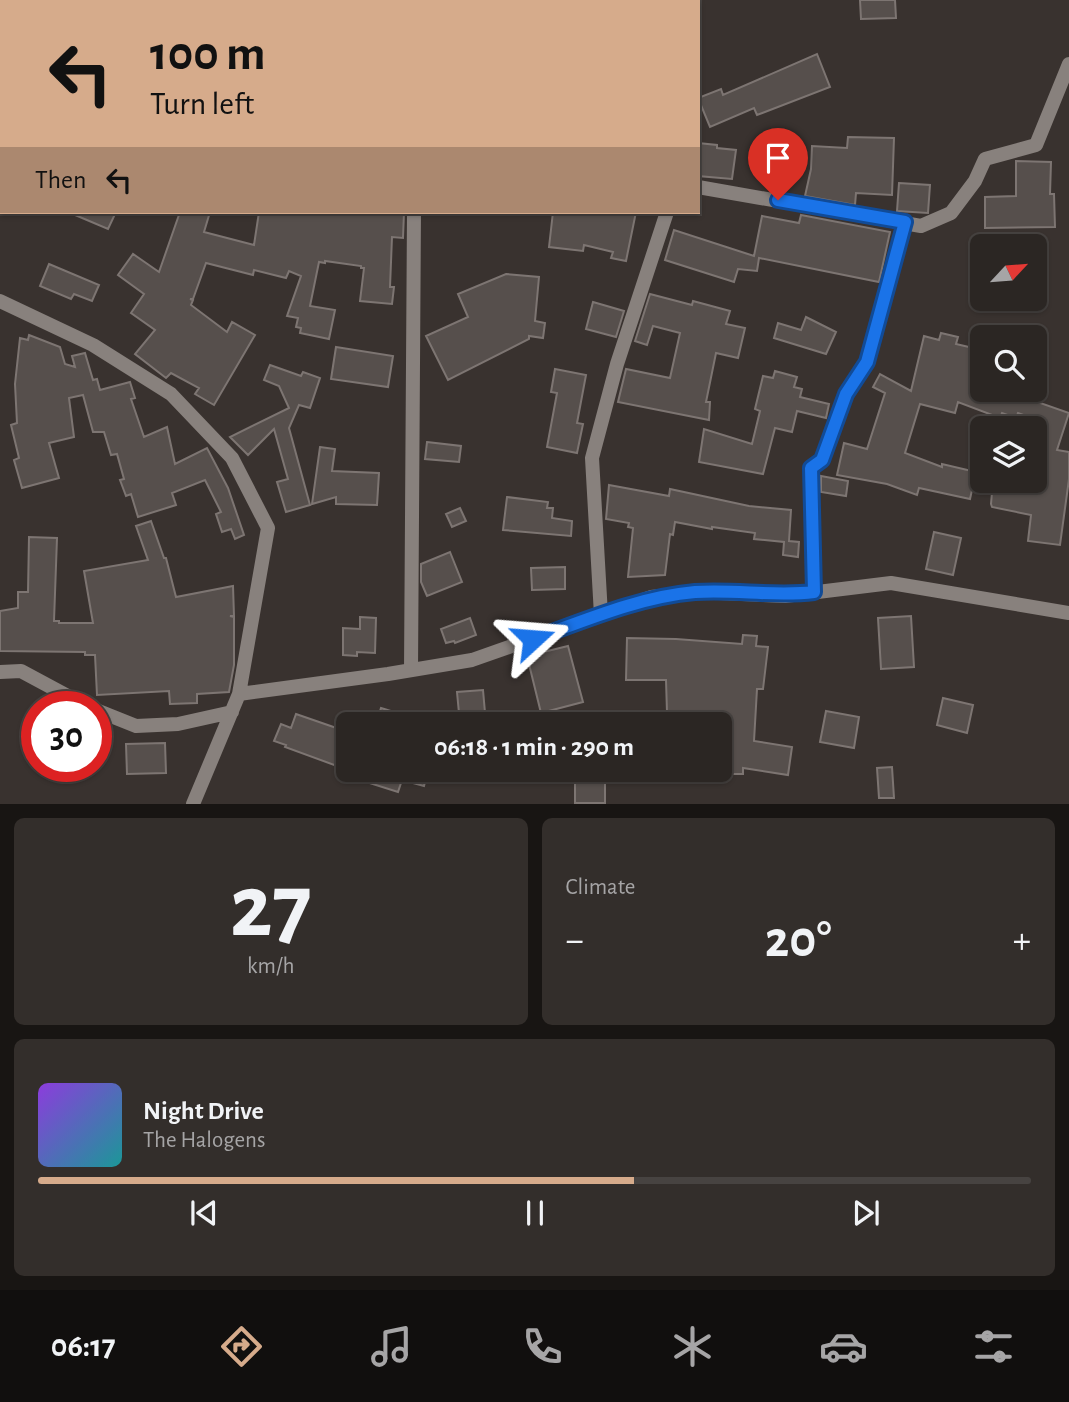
<!DOCTYPE html>
<html lang="en">
<head>
<meta charset="utf-8">
<style>
	body { margin:0; font-family:"Alegreya Sans",sans-serif; background:#332e2b; color:#f1f3f6; height:100vh; display:flex; flex-direction:column; font-size:26px; white-space:nowrap }
	* { box-sizing:border-box; margin:0 }
	p { font-size:23px; color:#a6a5a6 }
	.icon { flex:none; width:38px; height:38px; fill:none; stroke:currentColor; stroke-width:2; stroke-linecap:round; stroke-linejoin:round }
	.map { position:relative; height:804px; overflow:hidden }
	.details { display:flex; flex-direction:column; gap:14px; padding:14px; background:#181513; flex:1 }
	.details>* { flex:none }
	.hud { position:absolute; left:0px; top:0px; width:700px; height:214px; box-shadow:0 2px 5px #0004,0 0 0 2px #474341; background:#d6ab8b; color:#111; overflow:hidden }
	.needle { width:46px; rotate:64deg }
	.fabs { position:absolute; left:970px; top:234px; display:grid; gap:14px }
	.fabs a { display:grid; place-items:center; width:77px; height:77px; border-radius:10px; background:#2b2623; box-shadow:0 2px 5px #0004,0 0 0 2px #474341; font-size:35px }
	.speed { position:absolute; left:21px; top:691px; display:flex; gap:14px; font-size:35px; font-weight:700; text-align:center }
	.speed>* { display:grid; place-content:center; width:91px; height:91px; border-radius:50%; background:#2b2623; box-shadow:0 2px 5px #0004,0 0 0 2px #474341; line-height:1 }
	.speed .limit { border:10px solid #d22; background:#fff; color:#111 }
	.pin { position:absolute; display:grid; place-items:center; width:60px; height:60px; color:#fff; margin:-72px -30px; border-radius:50% 50% 50% 0; rotate:-45deg; box-shadow:0 0 7px #0007 }
	.pin .icon { rotate:45deg }
	.me { position:absolute; width:77px; margin:-38px; rotate:71deg; stroke-linejoin:round; filter:drop-shadow(0 0 5px #0008) }
	.turn { display:flex; align-items:center; gap:24px; height:147px; padding:0 35px; font-size:32px }
	.turn .icon { width:91px; height:91px; stroke-width:2.5 }
	.turn b { display:block; font-size:49px; line-height:60px }
	.then { display:flex; align-items:center; height:66px; padding:0 35px; background:#0003; gap:14px; font-size:26px }
	.big { font-size:52px; font-weight:700; line-height:1.1 }
	.details .card { flex:1; display:flex; flex-direction:column; justify-content:center; gap:10px; min-width:0; padding:0 24px; border-radius:10px; background:#332e2b }
	.details .dial { align-items:center; gap:0 }
	.dial b { font-size:91px; line-height:1 }
	.song { display:flex; align-items:center; gap:21px }
	.cover { width:84px; height:84px; border-radius:10px; background:linear-gradient(135deg,hsl(270 70% 55%),hsl(180 70% 35%)) }
	.played { height:7px; border-radius:4px; background:linear-gradient(90deg,#d6ab8b 60%,#474341 60%) }
	.keys { display:flex; justify-content:space-around; direction:ltr }
	.heat { display:flex; justify-content:space-between; align-items:center; font-size:38px; direction:ltr }
	.details .tiles { flex:1; display:grid; gap:14px; grid-template-columns:1fr 1fr }
	.card:last-child { grid-column:span 2 }
	.trip { position:absolute; left:336px; top:712px; width:396px; height:70px; border-radius:10px; background:#2b2623; box-shadow:0 2px 5px #0004,0 0 0 2px #474341; font-weight:700; line-height:70px; text-align:center }
	.menu { display:flex; height:112px; justify-content:space-around; align-items:center; background:#110f0e; color:#a6a5a6 }
	.menu .icon { width:49px; height:49px }
	.menu .active { color:#d6ab8b }
	.menu b { font-size:32px; color:#f1f3f6 }
	.map>svg:first-child { display:block }
	.building { fill:#564f4c; stroke:#7d7572; stroke-width:2 }
	.lines { fill:none; stroke-linecap:round; stroke-linejoin:round }
	.minor { stroke:#88817d; stroke-width:14 }
	.route-casing { stroke:#114b97; stroke-width:18 }
	.route { stroke:#1a73e8; stroke-width:12 }
</style>
</head>
<body>
<div class="map">
<svg width="1069" height="804" viewBox="0 0 1069 804">
	<rect width="100%" height="100%" fill="#39322f"/>
	<path class="building" d="M860 0H895L896 18 861 19Z
		M817 54 830 87 757 115 754 108 710 127 698 98 721 89 723 95Z
		M848 137 894 138 892 195 856 193 855 205 805 196 811 169 812 146 847 148Z
		M698 143 717 145V148L736 150 732 179 698 176Z
		M1016 161 1051 162 1050 194H1054L1055 227 985 228V197L1016 196Z
		M899 183 930 185 928 213 897 211Z
		M68 212H116L108 229Z
		M180 212H210L204 232 254 245 259 212H404L403 238 392 237 390 287H394L392 304 360 301 364 268H361V266L325 261V263L319 262 310 306 335 310 329 339 300 333 301 328 296 327 298 318 287 316 301 276 289 271 286 278 254 270 253 275 206 263 193 299H190L193 300 191 305 227 332 232 322 255 335 214 405 195 394 199 388 171 373 166 378 135 354 155 330 131 313 144 294 118 275 133 254 159 272Z
		M553 212H636L626 261 611 258 613 252 584 245 583 251 549 247Z
		M801 215 890 232 879 282 759 258 757 271 738 269 734 282 665 260 674 230 754 256 762 216 799 223Z
		M49 264 99 285 92 301 74 294 71 299 40 286Z
		M506 274 539 277 535 321 545 323 543 338 529 336V339L448 380 426 336 468 317 458 294Z
		M650 294 692 305 693 301 730 311 726 324 745 328 738 358 716 353 706 402H710L709 420 618 402 626 369 670 378 680 333 653 326 647 345 635 341Z
		M593 302 624 311 616 337 586 329Z
		M806 317 836 332 826 354 774 338 778 323 801 330Z
		M941 333 958 337 956 344 982 350V390H1026L1023 397 1069 413 1057 450 1069 452V479L1060 545 1028 541 1031 515 992 507 991 504 993 481H1034V448H1041L1043 422 1018 413 1016 418 1002 413 1000 418 958 402 955 413 920 404 905 453 942 467V464L976 472 970 499 919 488 917 495 887 484 837 475 844 443 867 449 885 393 873 387 880 374 911 391 924 336 939 340Z
		M29 335 60 347 65 364 75 367 72 356 85 353 93 380 97 379 100 390 130 382 135 398 131 399 144 437 167 427 175 464 207 448 228 488 244 535 235 539 231 529 222 532 216 514 221 512 205 480 172 493 176 505 138 517 131 494 126 496 120 480 124 479 117 454 111 455 104 432H93L83 395 69 398 74 437 49 443 59 478 22 488 14 460 19 458 11 425 17 423 15 384 20 338 28 340Z
		M336 347 393 356 388 387 331 379Z
		M270 365 301 376 303 372 320 378 310 408 299 405 289 428 310 505 286 512 277 482 288 479 274 429 248 455 230 437 289 408 279 386 264 380Z
		M555 369 586 375 577 423 583 424 577 453 547 447 557 393 551 392Z
		M775 371 797 377 794 387 802 389 800 397 829 404 826 418 797 411 792 432 775 428 763 474 699 462 704 429 752 444 760 411 755 409 763 376 773 378Z
		M427 442 461 446 459 462 425 459Z
		M320 447 335 449 332 471 379 473 377 505 336 504V497L312 504Z
		M821 476 848 481 846 496 821 492Z
		M609 485 669 496 670 489 749 506 791 510 789 541 799 542 798 557 783 555 784 542 754 539 755 533 712 527V529L675 522 673 535 670 534 665 575 628 577 633 528 628 527 629 523 606 519Z
		M507 497 548 502 547 508H553L552 518 572 521 571 536 503 530Z
		M460 508 466 521 452 527 446 514Z
		M151 521 164 558H166L176 597 233 586 234 616H230L234 617V665L229 692 197 694V703L170 704 169 691 97 695 95 655H85V652L0 651V611L18 608V592H28L29 537 57 538 54 621H59V623H93L84 571 148 560 136 526Z
		M934 532 961 538 953 575 926 569Z
		M450 552 462 582 427 596 421 582V564Z
		M565 567V589L532 590 531 568Z
		M911 616 914 667 881 669 878 618Z
		M360 617 376 618 375 653 357 652V656L343 655V628L360 629Z
		M470 618 476 635 455 643 454 641 446 643 441 629Z
		M743 635 757 636 756 646 768 647 763 689H757L754 741 792 747 788 775 743 768V774H719V724H715V712H667L666 680H626L627 638 676 639 742 644Z
		M568 646 583 702 541 713 527 656Z
		M483 690 486 724H460L457 692Z
		M943 698 973 705 967 733 937 725Z
		M381 708 423 721 422 724H376Z
		M826 711 859 717 854 748 820 742Z
		M296 714 348 732V770L285 747 286 745 274 741 281 724 291 728Z
		M165 743 166 773 127 774 126 744Z
		M892 767 894 798H879L877 768Z
		M338 770H428L424 786 402 780 398 792 338 773Z
		M575 781 605 782V803H575Z"/>
	<g class="lines">
		<path class="minor" d="M657 0V2
			M417 2V0
			M698 187 921 226 951 213 975 181 985 159 1036 145 1069 64
			M0 301 93 345 171 394 232 458 268 528 239 694 193 804
			M814 592 811 468 822 460 846 394 867 362 905 222
			M601 615 592 458 617 364 667 212
			M411 670 414 212
			M0 672 21 671 88 707
			M239 694 388 674 472 660 651 597 698 592 785 596 891 583 1069 613
			M96 710 136 726 178 724 232 712"/>
	</g>
	<g class="lines">
		<g class="route-casing">
			<path id="route" d="M533 639C586 620 639 597 695 592 735 589 774 597 814 592L811 468 822 460 846 394 867 362 905 222 778 200"/>
		</g>
		<use href="#route" class="route"/>
	</g>
</svg>
<div class="fabs">
<a><svg class="needle" viewBox="-14 -14 28 28"><path d="M0-13l5 13h-10z" fill="#e53935"/><path d="M0 13l5-13h-10z" fill="#a6a5a6"/></svg></a>
<a><svg class="icon" aria-label="search" viewBox="0 0 24 24"><circle cx="10" cy="10" r="6"/><path d="M15 15l6 6"/></svg></a>
<a><svg class="icon" aria-label="layers" viewBox="0 0 24 24"><path d="M12 4l9 5-9 5-9-5zM3 14l9 5 9-5"/></svg></a>
</div>
<div class="speed"><div class="limit">30</div></div>
<div class="pin" style="left:778px;top:200px;background:#d93025"><svg class="icon" aria-label="arrive" viewBox="0 0 24 24"><path d="M6 21V4h12l-3 4 3 4H6"/></svg></div>
<svg class="me" style="left:533px;top:639px" viewBox="-20 -20 40 40"><path d="M0-17L14 15 0 8-14 15z" fill="#1a73e8" stroke="#fff" stroke-width="4"/></svg>
<div class="trip">06:18 · 1 min · 290 m</div>
<div class="hud">
<div class="turn"><svg class="icon" aria-label="left" viewBox="0 0 24 24"><path d="M17 20v-9H6M10 6l-5 5 5 5"/></svg><div><b>100 m</b>Turn left</div></div>
<div class="then">Then<svg class="icon" aria-label="left" viewBox="0 0 24 24"><path d="M17 20v-9H6M10 6l-5 5 5 5"/></svg></div>
</div>
</div>
<section class="details">
<div class="tiles">
<div class="card dial"><b>27</b><p>km/h</p></div>
<div class="card"><p>Climate</p>
<div class="heat"><a>−</a><b class="big">20°</b><a>+</a></div>
</div>
<div class="card">
<div class="song"><i class="cover"></i><div><b>Night Drive</b><p>The Halogens</p></div></div>
<div class="played"></div>
<div class="keys"><svg class="icon" aria-label="previous" viewBox="0 0 24 24"><path d="M18 5L8 12l10 7zM5 5v14"/></svg><svg class="icon" aria-label="pause" viewBox="0 0 24 24"><path d="M8 5v14M16 5v14"/></svg><svg class="icon" aria-label="next" viewBox="0 0 24 24"><path d="M6 5l10 7-10 7zM19 5v14"/></svg></div>
</div>
</div>
</section>
<nav class="menu">
<b>06:17</b>
<svg class="icon active" aria-label="directions" viewBox="0 0 24 24"><path d="M12 3l9 9-9 9-9-9zM9 14v-3h6M13 9l2 2-2 2"/></svg>
<svg class="icon" aria-label="music" viewBox="0 0 24 24"><path d="M9 18V5l10-2v13"/><circle cx="6" cy="18" r="3"/><circle cx="16" cy="16" r="3"/></svg>
<svg class="icon" aria-label="phone" viewBox="0 0 24 24"><path d="M5 4h4l2 5-3 2q2 4 5 5l2-3 5 2v4C11 20 4 13 5 4z"/></svg>
<svg class="icon" aria-label="climate" viewBox="0 0 24 24"><path d="M12 3v18M4 7l16 10M4 17L20 7"/></svg>
<svg class="icon" aria-label="car" viewBox="0 0 24 24"><path d="M5 17H2v-5l4-1 3-4h7l3 4 3 1v5h-3M9 17h6M6 11h13"/><circle cx="7" cy="17" r="2"/><circle cx="17" cy="17" r="2"/></svg>
<svg class="icon" aria-label="filters" viewBox="0 0 24 24"><path d="M4 7h16M4 17h16"/><circle cx="9" cy="7" r="2"/><circle cx="15" cy="17" r="2"/></svg>
</nav>
</body>
</html>
